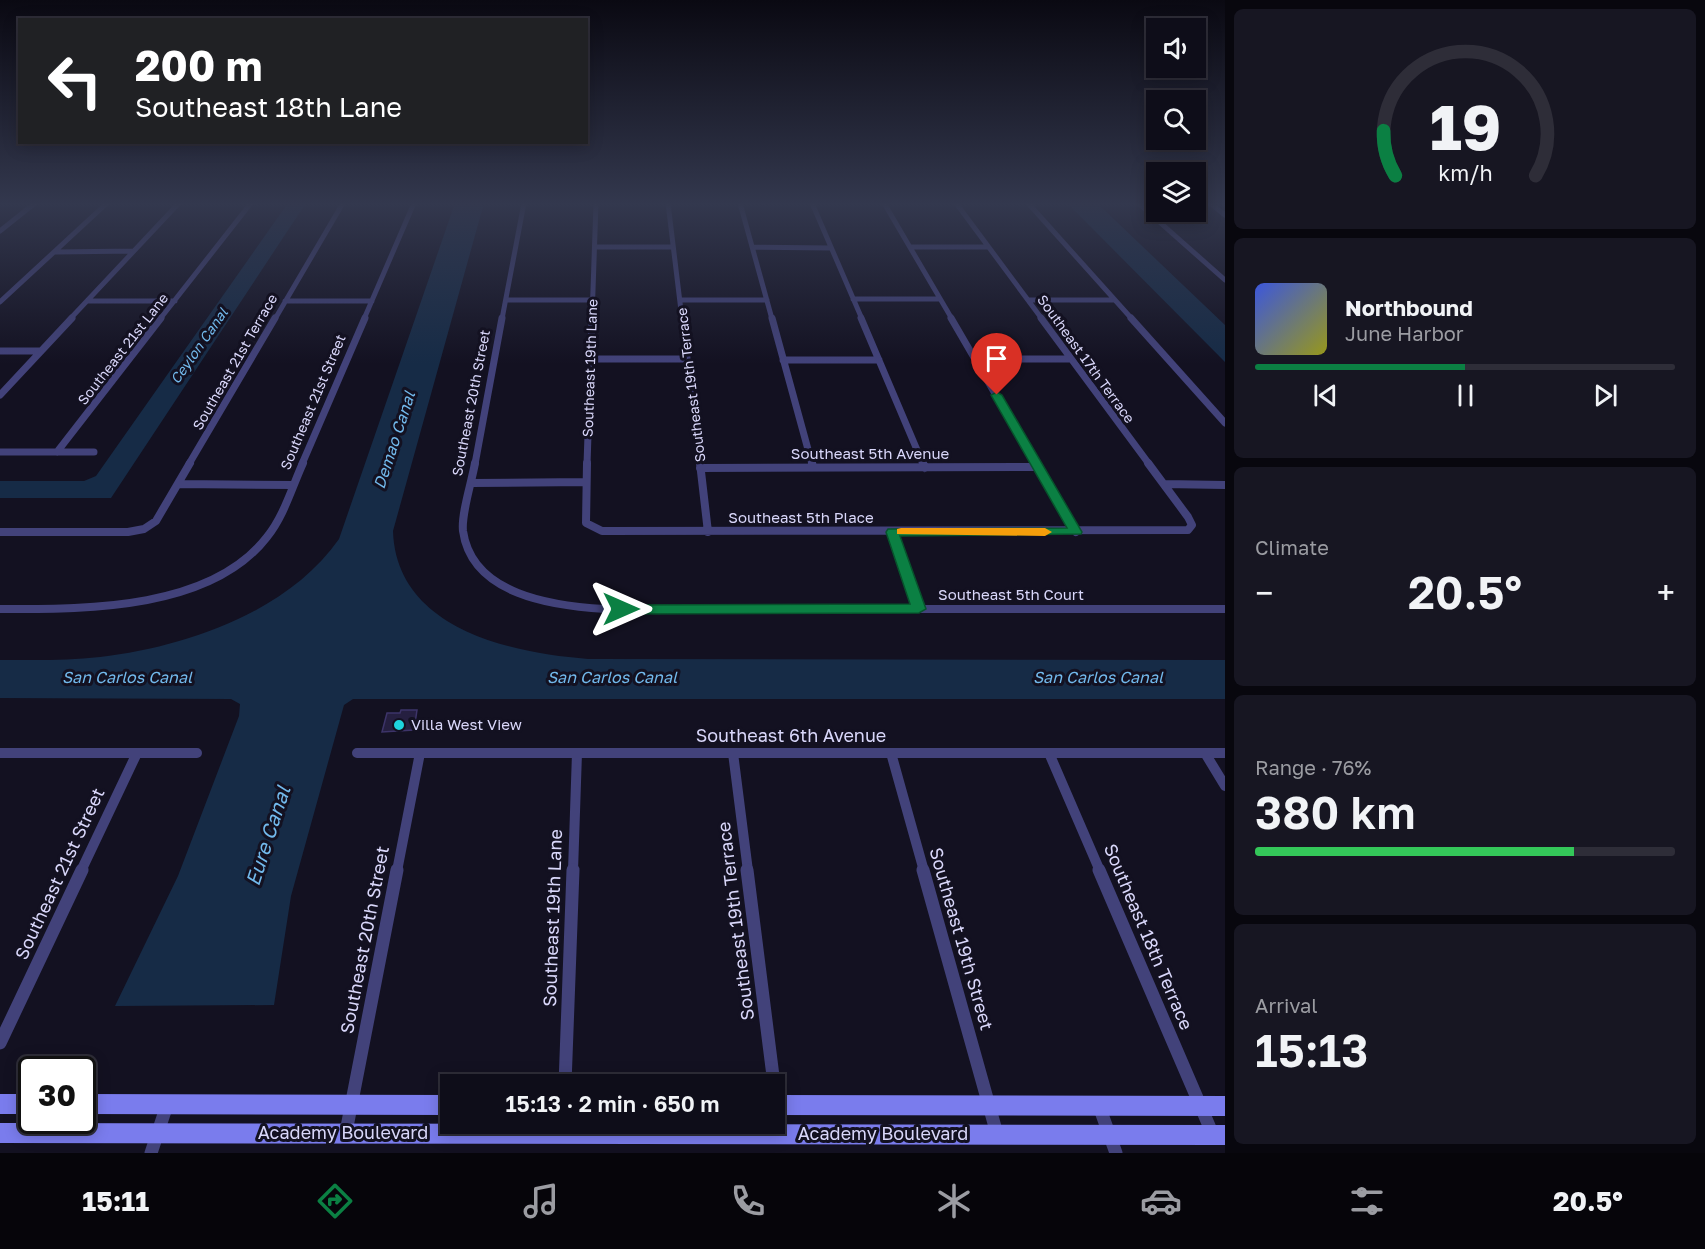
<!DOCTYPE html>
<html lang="en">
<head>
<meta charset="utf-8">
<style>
	body { margin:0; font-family:"Golos Text",sans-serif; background:#171622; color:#f1f3f6; height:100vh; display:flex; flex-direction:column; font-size:22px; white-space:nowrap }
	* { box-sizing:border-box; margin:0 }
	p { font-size:20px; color:#9b9ca2 }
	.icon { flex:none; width:33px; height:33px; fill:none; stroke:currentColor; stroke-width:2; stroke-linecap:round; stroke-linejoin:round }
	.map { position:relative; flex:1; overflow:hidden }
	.details { display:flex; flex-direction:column; gap:9px; padding:9px; background:#08070e; width:480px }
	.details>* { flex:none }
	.guide { position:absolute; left:18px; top:18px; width:570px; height:126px; border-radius:0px; box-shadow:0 3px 15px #0003,0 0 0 2px #2e2d38; background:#202124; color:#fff; overflow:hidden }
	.controls { position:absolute; left:1146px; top:18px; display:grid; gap:12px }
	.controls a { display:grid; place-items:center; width:60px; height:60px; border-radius:0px; background:#0e0d19; box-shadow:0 3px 15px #0003,0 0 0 2px #2e2d38; font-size:30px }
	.speed { position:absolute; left:18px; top:1056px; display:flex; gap:12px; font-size:30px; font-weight:700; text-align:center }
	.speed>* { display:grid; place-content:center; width:78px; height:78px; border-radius:50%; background:#0e0d19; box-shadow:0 3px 15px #0003,0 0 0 2px #2e2d38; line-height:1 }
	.speed .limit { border:3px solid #111; border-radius:9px; background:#fff; color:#111 }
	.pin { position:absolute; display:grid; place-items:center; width:51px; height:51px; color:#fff; margin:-62px -26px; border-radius:50% 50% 50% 0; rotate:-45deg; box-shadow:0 0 6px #0007 }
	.pin .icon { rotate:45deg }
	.me { position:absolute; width:66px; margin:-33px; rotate:90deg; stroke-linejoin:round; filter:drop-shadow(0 0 4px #0008) }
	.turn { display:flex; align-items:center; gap:21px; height:126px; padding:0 18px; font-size:27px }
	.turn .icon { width:78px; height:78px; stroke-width:2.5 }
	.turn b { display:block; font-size:42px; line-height:51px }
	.big { font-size:45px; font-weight:600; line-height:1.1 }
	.details .widget { flex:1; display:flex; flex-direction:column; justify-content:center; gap:9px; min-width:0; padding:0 21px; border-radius:9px; background:#171622 }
	.details .dial { align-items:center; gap:0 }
	.dial svg { height:156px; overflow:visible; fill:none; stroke:#2e2d38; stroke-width:7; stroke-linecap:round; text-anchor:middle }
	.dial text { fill:#f1f3f6; stroke:none }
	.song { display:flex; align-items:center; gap:18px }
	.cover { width:72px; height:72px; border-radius:9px; background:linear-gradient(135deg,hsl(230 70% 55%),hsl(60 70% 35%)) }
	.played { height:6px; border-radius:3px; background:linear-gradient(90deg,#0b8043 50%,#2e2d38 50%) }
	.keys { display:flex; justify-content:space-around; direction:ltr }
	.heat { display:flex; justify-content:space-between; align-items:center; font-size:33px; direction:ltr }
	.charge { height:9px; border-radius:4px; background:linear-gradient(90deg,#34c759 76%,#2e2d38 0) }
	.trip { position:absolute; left:440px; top:1074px; width:345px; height:60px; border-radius:0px; background:#0e0d19; box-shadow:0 3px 15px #0003,0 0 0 2px #2e2d38; font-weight:600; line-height:60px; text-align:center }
	.tabs { display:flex; height:96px; justify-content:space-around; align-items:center; background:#06050a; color:#9b9ca2 }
	.tabs .icon { width:42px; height:42px }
	.tabs .active { color:#0b8043 }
	.tabs b { font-size:27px; color:#f1f3f6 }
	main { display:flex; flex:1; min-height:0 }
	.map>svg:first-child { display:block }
	.water { fill:#162b46 }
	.building { fill:#251f40; stroke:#3d3469; stroke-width:1.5 }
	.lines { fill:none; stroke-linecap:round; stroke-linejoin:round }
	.street-far4 { stroke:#42427a; stroke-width:5 }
	.street-far3 { stroke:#42427a; stroke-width:7 }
	.street-far2 { stroke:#42427a; stroke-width:8 }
	.street-far1 { stroke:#42427a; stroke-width:10 }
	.street { stroke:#42427a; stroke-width:13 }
	.secondary { fill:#7a7ced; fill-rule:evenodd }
	.route { fill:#0b8043; stroke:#07532c; stroke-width:1.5 }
	.slow { fill:#f59e0b }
	.poi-dot { fill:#1ed3de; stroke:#131121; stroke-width:2 }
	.labels { text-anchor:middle; stroke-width:6; stroke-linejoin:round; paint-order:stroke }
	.far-water-label { font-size:14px; font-style:italic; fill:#72b9ec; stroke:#131121 }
	.far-street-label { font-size:14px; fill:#d9d7fa; stroke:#131121 }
	.street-label { font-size:15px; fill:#d9d7fa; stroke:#131121 }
	.poi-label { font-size:15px; fill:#d9d7fa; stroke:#131121; text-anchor:start }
	.water-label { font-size:16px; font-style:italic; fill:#72b9ec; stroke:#131121 }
	.near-street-label { font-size:18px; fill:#d9d7fa; stroke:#131121 }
	.near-water-label { font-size:20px; font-style:italic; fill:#72b9ec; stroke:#131121 }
</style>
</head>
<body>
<main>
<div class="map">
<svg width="1225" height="1153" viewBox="0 0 1225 1153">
	<rect width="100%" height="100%" fill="#131121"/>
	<path class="water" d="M288 203H306L111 498H0V481H84L96 476Z
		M455 203H484L393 531C396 628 509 653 588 659L1225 660V699H353L344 705 291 896 274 1005 115 1006 178 876 239 716 240 704 231 699 0 698V660C33 660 67 661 100 657 186 647 288 612 339 539Z
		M1067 203H1097L1225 325V362Z"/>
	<path class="building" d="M401 710H417L414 730 382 732 387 713H400Z"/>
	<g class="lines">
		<path class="street-far4" d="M668 203 682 319
			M740 203 772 319
			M812 203 862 319
			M884 203 952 319
			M956 203 1042 319
			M1028 203 1132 319
			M1138 203 1225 280
			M1210 203 1225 215
			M0 231 35 203
			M595 247H673
			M752 247 831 248
			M910 247H988
			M55 252 134 251
			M853 299H940
			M506 300H593
			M680 300H767
			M1028 300H1114
			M88 301H175
			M285 301H372
			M0 302 107 203
			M70 319 179 203
			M160 319 251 203
			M275 319 343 203
			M364 319 414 203
			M502 319 524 203
			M592 319 596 203"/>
		<path class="street-far3" d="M682 318 700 464
			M772 318 812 464
			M861 318 923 464
			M951 318 1036 464
			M1041 318 1149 464
			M1131 318 1225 423
			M0 351H41
			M591 359H687
			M975 359H1071
			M783 360H879
			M0 395 72 318
			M0 452H94
			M57 452 161 318
			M189 464 275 318
			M302 464 365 318
			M475 464 502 318
			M587 464 592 318"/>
		<path class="street-far2" d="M475 463C472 481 461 514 463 531 472 595 553 606 605 609H1225
			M587 463 586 523 602 531 1188 530 1192 525 1188 517 1148 463
			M700 463 708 532
			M812 463 813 467
			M923 463 925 468
			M1036 463 1076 532
			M700 468 1039 467
			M471 483 586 482
			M178 484 293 485
			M1164 484 1225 485
			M0 532H128L144 529 156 521 190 463
			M892 532 919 609
			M0 609C83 609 210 611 267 537 284 516 292 487 303 463"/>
		<path class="street-far1" d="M0 753H197
			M357 753H1225
			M733 753 748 871
			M891 753 924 871
			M1049 753 1100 871
			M1205 753 1225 786
			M81 871 137 753
			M397 871 420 753
			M573 871 577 753"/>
		<path class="street" d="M747 870 774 1084
			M923 870 997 1134
			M1099 870 1213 1135
			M0 1043 82 870
			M565 1084 573 870
			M774 1087 780 1134
			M1099 1106 1116 1153
			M346 1132 397 870
			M151 1153 167 1105"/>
		<path class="secondary" d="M0 1094H32V1114H0Z
			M82 1094 450 1095V1115L82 1114Z
			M774 1095 1225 1096V1116L774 1115Z
			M0 1123 1225 1125V1145L0 1143Z"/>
	</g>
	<linearGradient id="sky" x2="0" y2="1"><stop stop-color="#0a0912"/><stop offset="0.56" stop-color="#33384e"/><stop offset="1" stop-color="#33384e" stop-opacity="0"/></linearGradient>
	<rect width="1225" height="364" fill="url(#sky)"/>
	<path class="route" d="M997 392 1002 395 1082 532 1081 534 900 536 926 609 919 613 621 614 614 609 621 605 910 604 886 532 888 529 1067 528 991 395Z"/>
	<path class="slow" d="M901 528H1045L1052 532 1045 536 897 534V529Z"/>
	<circle class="poi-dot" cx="399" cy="725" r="6"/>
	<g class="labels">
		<g class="far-water-label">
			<text transform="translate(199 346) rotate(-55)" y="5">Ceylon Canal</text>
		</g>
		<g class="far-street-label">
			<text transform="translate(123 349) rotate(-52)" y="5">Southeast 21st Lane</text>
			<text transform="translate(1086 359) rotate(54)" y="5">Southeast 17th Terrace</text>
			<text transform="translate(235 362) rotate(-60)" y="5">Southeast 21st Terrace</text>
			<text transform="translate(590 368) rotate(-88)" y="5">Southeast 19th Lane</text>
			<text transform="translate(691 385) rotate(-97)" y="5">Southeast 19th Terrace</text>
			<text transform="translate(313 402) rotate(-67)" y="5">Southeast 21st Street</text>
			<text transform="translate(471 403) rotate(-79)" y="5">Southeast 20th Street</text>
		</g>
		<g class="street-label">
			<text x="870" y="459">Southeast 5th Avenue</text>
			<text x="801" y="523">Southeast 5th Place</text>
			<text x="1011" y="600">Southeast 5th Court</text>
		</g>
		<g class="poi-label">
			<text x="411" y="730">Villa West View</text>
		</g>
		<g class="water-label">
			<text transform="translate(394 440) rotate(-72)" y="6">Demao Canal</text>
			<text x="127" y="683">San Carlos Canal</text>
			<text x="612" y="683">San Carlos Canal</text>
			<text x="1098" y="683">San Carlos Canal</text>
		</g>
		<g class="near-street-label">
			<text x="791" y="742">Southeast 6th Avenue</text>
			<text transform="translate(60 874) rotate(-65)" y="6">Southeast 21st Street</text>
			<text transform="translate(553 918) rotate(-88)" y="6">Southeast 19th Lane</text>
			<text transform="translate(736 921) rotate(-97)" y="6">Southeast 19th Terrace</text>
			<text transform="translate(1148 937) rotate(67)" y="6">Southeast 18th Terrace</text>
			<text transform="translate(961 939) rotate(74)" y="6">Southeast 19th Street</text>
			<text transform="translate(365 940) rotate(-79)" y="6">Southeast 20th Street</text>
			<text x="343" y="1139">Academy Boulevard</text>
			<text x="883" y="1140">Academy Boulevard</text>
		</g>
		<g class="near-water-label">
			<text transform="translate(268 836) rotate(-72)" y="7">Eure Canal</text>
		</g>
	</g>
</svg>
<div class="controls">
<a><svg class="icon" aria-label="sound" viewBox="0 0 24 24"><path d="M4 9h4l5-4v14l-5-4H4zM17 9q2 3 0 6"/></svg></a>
<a><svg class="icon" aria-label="search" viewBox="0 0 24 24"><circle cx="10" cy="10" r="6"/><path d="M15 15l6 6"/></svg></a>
<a><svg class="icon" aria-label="layers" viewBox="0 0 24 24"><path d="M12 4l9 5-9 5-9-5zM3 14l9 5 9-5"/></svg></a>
</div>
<div class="speed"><div class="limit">30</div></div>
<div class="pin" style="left:997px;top:395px;background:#d93025"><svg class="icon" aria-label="arrive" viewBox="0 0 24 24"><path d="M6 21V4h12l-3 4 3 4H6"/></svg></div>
<svg class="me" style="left:621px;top:609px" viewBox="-20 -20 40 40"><path d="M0-17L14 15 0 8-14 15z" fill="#0b8043" stroke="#fff" stroke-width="4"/></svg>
<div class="trip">15:13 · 2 min · 650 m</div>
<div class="guide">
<div class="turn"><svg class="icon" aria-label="left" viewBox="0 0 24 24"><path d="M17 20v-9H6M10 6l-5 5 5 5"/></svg><div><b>200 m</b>Southeast 18th Lane</div></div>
</div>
</div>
<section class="details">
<div class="widget dial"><svg viewBox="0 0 100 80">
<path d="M14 69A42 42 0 1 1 86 69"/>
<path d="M14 69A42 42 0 0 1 8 46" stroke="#0b8043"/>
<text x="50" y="56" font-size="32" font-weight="700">19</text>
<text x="50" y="72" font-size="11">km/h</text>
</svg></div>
<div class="widget">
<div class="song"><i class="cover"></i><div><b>Northbound</b><p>June Harbor</p></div></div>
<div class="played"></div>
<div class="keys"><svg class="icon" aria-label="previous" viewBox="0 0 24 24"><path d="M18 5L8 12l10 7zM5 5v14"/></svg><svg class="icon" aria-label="pause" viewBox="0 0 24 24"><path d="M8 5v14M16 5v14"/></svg><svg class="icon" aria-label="next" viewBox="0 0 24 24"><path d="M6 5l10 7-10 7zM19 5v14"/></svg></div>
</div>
<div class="widget"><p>Climate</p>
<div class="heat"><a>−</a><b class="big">20.5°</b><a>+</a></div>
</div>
<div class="widget"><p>Range · 76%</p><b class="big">380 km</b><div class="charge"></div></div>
<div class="widget"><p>Arrival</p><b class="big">15:13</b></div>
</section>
</main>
<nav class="tabs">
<b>15:11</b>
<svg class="icon active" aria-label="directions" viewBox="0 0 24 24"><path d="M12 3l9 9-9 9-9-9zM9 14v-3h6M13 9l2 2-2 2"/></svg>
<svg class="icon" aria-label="music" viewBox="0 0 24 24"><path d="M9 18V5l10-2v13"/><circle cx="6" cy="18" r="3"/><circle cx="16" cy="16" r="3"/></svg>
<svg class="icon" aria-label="phone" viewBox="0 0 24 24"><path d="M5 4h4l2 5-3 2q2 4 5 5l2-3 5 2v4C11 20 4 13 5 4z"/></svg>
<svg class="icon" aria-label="climate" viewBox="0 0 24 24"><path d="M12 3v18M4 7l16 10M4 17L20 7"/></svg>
<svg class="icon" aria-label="car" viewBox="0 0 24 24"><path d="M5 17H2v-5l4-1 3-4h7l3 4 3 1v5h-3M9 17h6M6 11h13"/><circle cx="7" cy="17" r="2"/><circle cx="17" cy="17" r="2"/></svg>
<svg class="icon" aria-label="filters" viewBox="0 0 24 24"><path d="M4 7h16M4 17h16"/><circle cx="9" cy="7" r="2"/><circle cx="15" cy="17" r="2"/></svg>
<b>20.5°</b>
</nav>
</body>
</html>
